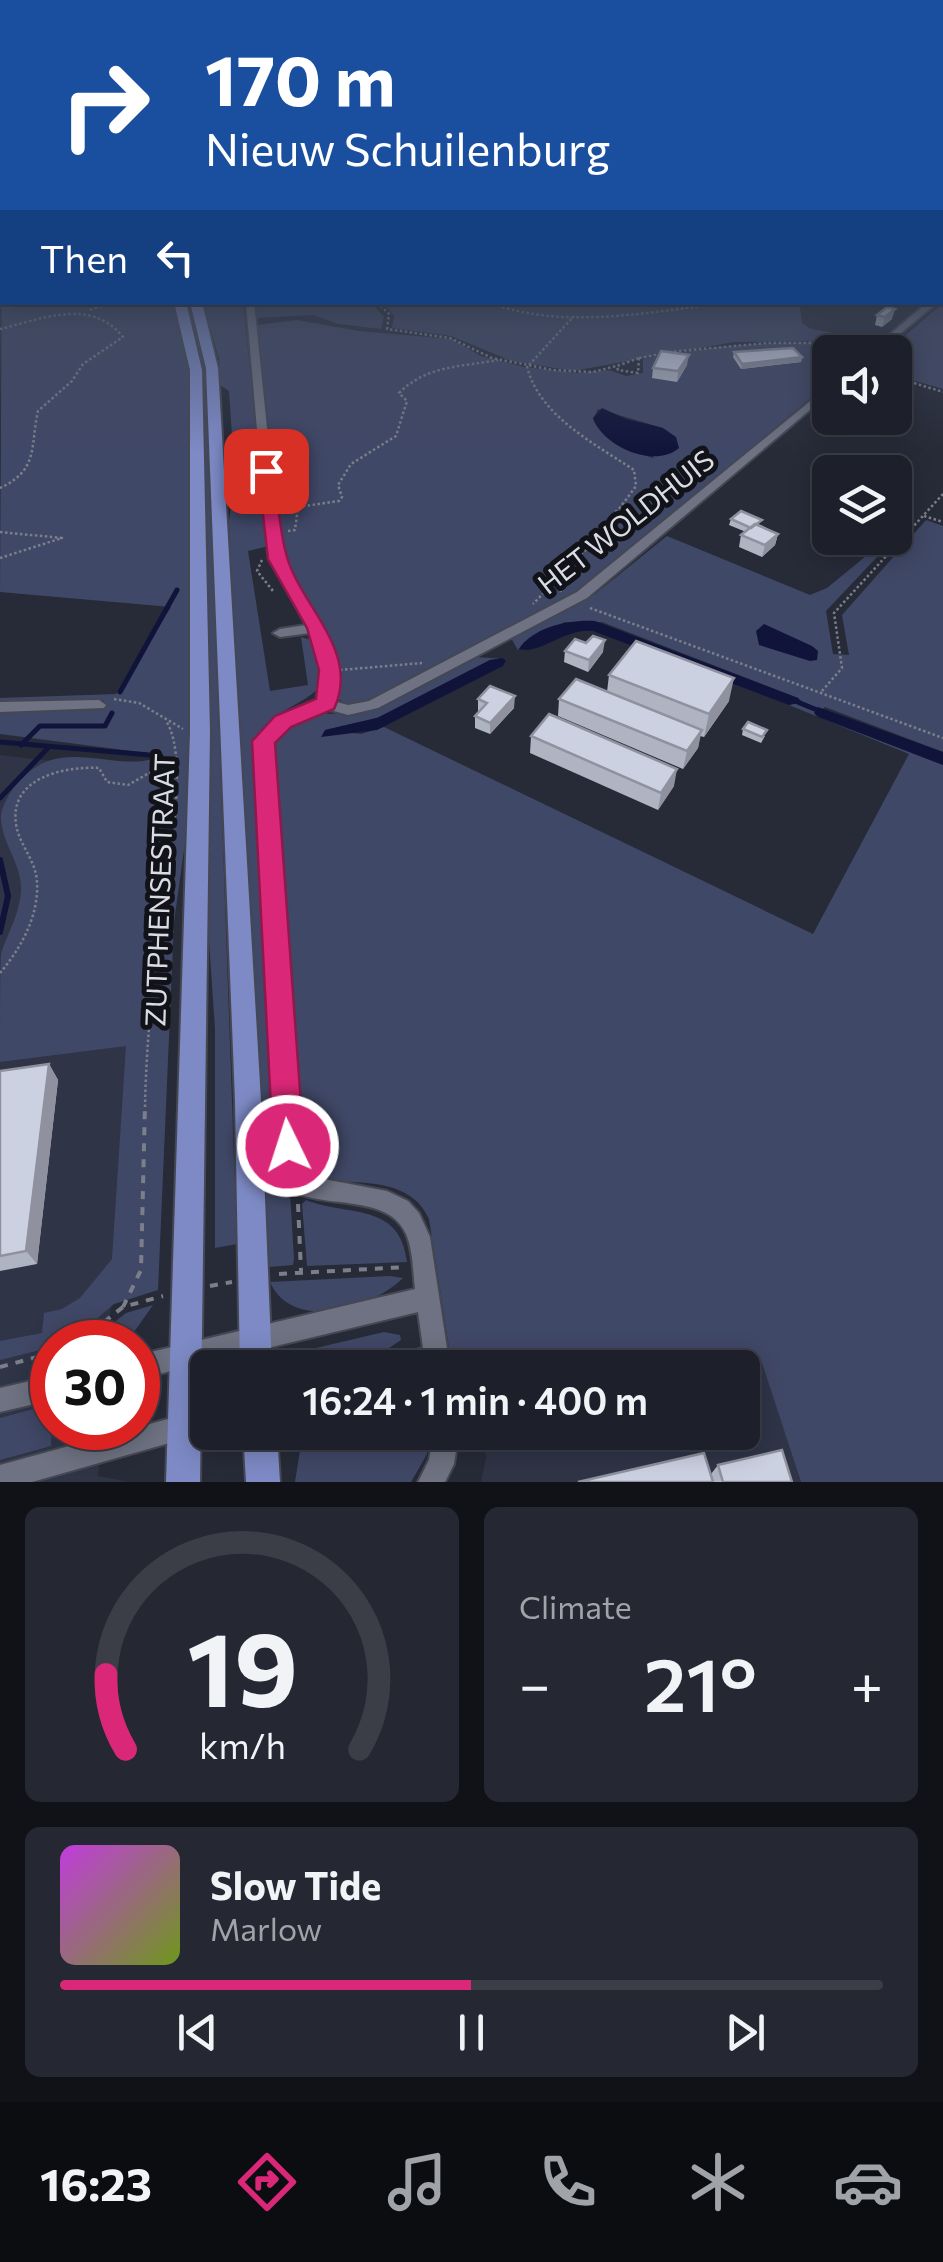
<!DOCTYPE html>
<html lang="en">
<head>
<meta charset="utf-8">
<style>
	body { margin:0; font-family:Commissioner,sans-serif; background:#252832; color:#f1f3f6; height:100vh; display:flex; flex-direction:column; font-size:38px; white-space:nowrap }
	* { box-sizing:border-box; margin:0 }
	p { font-size:32px; color:#a0a3a8 }
	.icon { flex:none; width:55px; height:55px; fill:none; stroke:currentColor; stroke-width:2; stroke-linecap:round; stroke-linejoin:round }
	.map { position:relative; height:1482px; overflow:hidden }
	.details { display:flex; flex-direction:column; gap:25px; padding:25px; background:#101217; flex:1 }
	.details>* { flex:none }
	.hud { position:absolute; left:0px; top:0px; width:945px; height:305px; box-shadow:0 5px 25px #0003,0 0 0 2px #3b3e47; background:#1a4fa0; color:#fff; overflow:hidden }
	.tools { position:absolute; left:812px; top:335px; display:grid; gap:20px }
	.tools a { display:grid; place-items:center; width:100px; height:100px; border-radius:15px; background:#1d202a; box-shadow:0 5px 25px #0003,0 0 0 2px #3b3e47; font-size:50px }
	.speed { position:absolute; left:30px; top:1320px; display:flex; gap:20px; font-size:50px; font-weight:700; text-align:center }
	.speed>* { display:grid; place-content:center; width:130px; height:130px; border-radius:50%; background:#1d202a; box-shadow:0 5px 25px #0003,0 0 0 2px #3b3e47; line-height:1 }
	.speed .limit { border:15px solid #d22; background:#fff; color:#111 }
	.pin { position:absolute; display:grid; place-items:center; width:85px; height:85px; color:#fff; margin:-42px; border-radius:20px; box-shadow:0 5px 15px #0006 }
	.me { position:absolute; width:110px; margin:-55px; rotate:356deg; stroke-linejoin:round; filter:drop-shadow(0 0 8px #0008) }
	.turn { display:flex; align-items:center; gap:35px; height:210px; padding:0 40px; font-size:45px }
	.turn .icon { width:130px; height:130px; stroke-width:2.5 }
	.turn b { display:block; font-size:70px; line-height:85px }
	.then { display:flex; align-items:center; height:95px; padding:0 40px; background:#0003; gap:20px; font-size:38px }
	.big { font-size:75px; font-weight:600; line-height:1.1 }
	.details .tile { flex:1; display:flex; flex-direction:column; justify-content:center; gap:15px; min-width:0; padding:0 35px; border-radius:15px; background:#252832 }
	.details .dial { align-items:center; gap:0 }
	.dial svg { height:260px; overflow:visible; fill:none; stroke:#3b3e47; stroke-width:7; stroke-linecap:round; text-anchor:middle }
	.dial text { fill:#f1f3f6; stroke:none }
	.song { display:flex; align-items:center; gap:30px }
	.cover { width:120px; height:120px; border-radius:15px; background:linear-gradient(135deg,hsl(290 70% 55%),hsl(80 70% 35%)) }
	.played { height:10px; border-radius:5px; background:linear-gradient(90deg,#db2777 50%,#3b3e47 50%) }
	.keys { display:flex; justify-content:space-around; direction:ltr }
	.heat { display:flex; justify-content:space-between; align-items:center; font-size:55px; direction:ltr }
	.details .tiles { flex:1; display:grid; gap:25px; grid-template-columns:1fr 1fr }
	.tile:last-child { grid-column:span 2 }
	.trip { position:absolute; left:190px; top:1350px; width:570px; height:100px; border-radius:15px; background:#1d202a; box-shadow:0 5px 25px #0003,0 0 0 2px #3b3e47; font-weight:600; line-height:100px; text-align:center }
	.tab-bar { display:flex; height:160px; justify-content:space-around; align-items:center; background:#0c0d11; color:#a0a3a8 }
	.tab-bar .icon { width:70px; height:70px }
	.tab-bar .selected { color:#db2777 }
	.tab-bar b { font-size:45px; color:#f1f3f6 }
	.map>svg:first-child { display:block }
	.built { fill:#2f3447 }
	.green { fill:#404867; fill-rule:evenodd }
	.water { fill:#10143a }
	.lines { fill:none; stroke-linecap:round; stroke-linejoin:round }
	.stream-far1 { stroke:#10143a; stroke-width:5 }
	.stream { stroke:#10143a; stroke-width:6 }
	.minor-casing { stroke:#454752; stroke-width:4 }
	.major-casing { stroke:#454752; stroke-width:4 }
	.path-far1 { stroke:#7c7f8a; stroke-width:2.5; stroke-dasharray:2.5 2.5; stroke-linecap:butt }
	.path { stroke:#7c7f8a; stroke-width:4; stroke-dasharray:8 8; stroke-linecap:butt }
	.minor { fill:#6e7282; fill-rule:evenodd }
	.major { fill:#7d8ac5; fill-rule:evenodd }
	.wall { fill:#afb4c2 }
	.shaded-wall { fill:#8f929e }
	.building { fill:#ccd1e2; stroke:#8f929e; stroke-width:2.5 }
	.route { fill:#db2777; stroke:#8e194d; stroke-width:2.5 }
	.labels { text-anchor:middle; stroke-width:10; stroke-linejoin:round; paint-order:stroke }
	.street-label { font-size:28px; fill:#dadce5; stroke:#121319 }
</style>
</head>
<body>
<div class="map">
<svg width="943" height="1482" viewBox="0 0 943 1482">
	<rect width="100%" height="100%" fill="#272b38"/>
	<path class="built" d="M0 755 153 773 108 1342H52V1428H102L98 1476 129 1482H0Z
		M762 1362 801 1482H481L486 1458 483 1434 491 1433 742 1432V1368Z"/>
	<path class="green" d="M2 246V302L174 303 187 349 189 376 191 703 188 821 174 922 158 1290 114 1304 72 1340 52 1342V1347L0 1360V1341L42 1333 44 1313 62 1309 80 1298 112 1259 126 1046 0 1062C0 1037 0 975 1 954 8 932 21 912 21 888 21 862 0 841 1 815 6 791 28 767 51 760 85 749 133 772 162 755L0 734V713L100 709 104 700 0 703V698L116 694 171 607 0 592Z
		M203 303H243L269 546 248 551 270 691 308 685 301 637 318 642 323 651V683C304 708 263 711 255 744L279 1159 281 1175 290 1192 294 1259 293 1265 269 1267 230 588 229 521 235 480 229 391 220 385 219 359Z
		M253 303H372L384 317 381 329 339 324 313 315 255 318Z
		M383 303H809L800 307 802 323 811 329 881 341 734 342 573 371 511 361 451 336 392 328 394 316Z
		M943 303V389L895 375V352H886Z
		M191 316 202 346 207 390 237 1244 215 1248V1029L208 927 203 400 198 345Z
		M297 320 359 331 452 339 481 356 525 367 579 373 609 370 626 376 643 373V359C718 343 798 339 875 345L866 352H830V382L580 590 371 702C358 704 344 708 335 695V649L283 557 276 531 257 325ZM598 409 663 428 653 458C631 451 603 442 593 419Z
		M926 520 943 526V752L825 707 815 715 943 765V1482H801L762 1363 742 1368 452 1367 429 1219C411 1177 357 1183 317 1181L299 1158 272 749 276 738 290 725 320 714 365 713 474 657 508 659 490 660 380 717 325 730 361 734 384 727 813 934 909 754 789 705 801 702 798 698 602 622H565L524 642 518 650 511 638 595 594 667 536 810 595 827 588 888 538H895L826 611 833 654 849 655 842 615Z
		M306 1200C347 1217 400 1201 407 1262L307 1266 302 1204Z
		M390 1276 403 1278C373 1308 292 1333 270 1282Z
		M153 1305 127 1342H89L126 1313Z
		M384 1332 400 1335 401 1340 386 1350 317 1367 316 1348Z
		M52 1404 51 1446 0 1460V1418Z
		M303 1432 428 1433 427 1454 411 1482H295Z"/>
	<path class="water" d="M602 408 626 419 663 428 676 437 679 448C655 469 603 447 593 418Z
		M595 621 798 698 802 702 789 705 593 631C564 628 541 655 519 649 533 627 570 619 595 621Z
		M764 624 812 646 818 651 817 660 810 661 759 645 756 631Z
		M502 658 506 660 503 666 377 730 321 737 325 730 377 718 490 660Z
		M818 707 943 752V765L818 717 814 713Z"/>
	<g class="lines">
		<path class="stream-far1" d="M120 692 177 590
			M795 701 822 712
			M0 742 161 756
			M21 745 40 726H105L112 713
			M0 798 47 749"/>
		<path class="stream" d="M0 860 8 896 0 932"/>
		<g class="minor-casing">
			<path id="minor" d="M942 292H943V298H942Z
				M246 302H254L278 534 284 559 319 624 324 628 322 630 334 652 333 701 348 705 369 701 577 592 830 385V393L587 598 378 708 348 715 327 709 288 726 272 742 301 1161 313 1177 387 1191 408 1201 419 1213 430 1237 450 1368H383L386 1359 423 1348 418 1312 138 1379V1355L415 1289C413 1272 413 1250 406 1234 390 1196 331 1207 298 1194L280 1164 256 741 278 718 319 701 320 652 310 633 280 637 273 633 280 629 306 625 272 559 266 534Z
				M928 302H938L878 352H869Z
				M99 700 106 705 104 708 0 712V702Z
				M52 1376V1400L0 1412V1388Z
				M208 1408V1432L32 1482H0V1465Z
				M434 1432H459L454 1464 445 1482H418L429 1460Z"/>
		</g>
		<g class="major-casing">
			<path id="major" d="M174 302H186L202 370 210 732 200 1482H166L190 732V370Z
				M190 302H202L218 368 261 1101 272 1368H240L235 1101 206 368Z
				M243 1432H277L280 1482H246Z"/>
		</g>
		<path class="path-far1" d="M377 302 389 314 387 329 450 338 492 358 553 370 593 372 616 366
			M488 302C564 332 657 310 736 302
			M90 310 113 302
			M0 329C42 319 91 297 123 337L83 364 72 381 38 411C30 447 39 470 0 488
			M669 352 767 343H865
			M639 358 638 373 618 370 617 366Z
			M639 358 661 354
			M529 365 574 316
			M527 366C538 415 595 444 634 470L636 486 599 536 533 604
			M895 377 943 392
			M615 511 644 524
			M924 516 943 522
			M288 531 295 530 298 507 339 501 342 497 338 485 351 464 396 436 407 401 399 393C427 365 461 367 498 360
			M0 532 62 538 0 558
			M262 560 257 571 273 591
			M556 577 561 592
			M590 608 943 738
			M340 670 422 663
			M822 691 842 668 834 613 943 494
			M114 699 139 703 183 729
			M0 973C21 948 39 916 37 882 36 860 19 845 16 824 9 778 64 766 99 768L107 782 128 785 174 759
			M145 1107C146 1053 151 1000 157 947 162 895 193 762 166 721"/>
		<path class="path" d="M298 1204 301 1271
			M279 1274 406 1267
			M210 1286 232 1282
			M123 1307 141 1270 145 1104
			M79 1342 123 1307 163 1296
			M0 1367 52 1353"/>
		<use href="#minor" class="minor"/>
		<use href="#major" class="major"/>
	</g>
	<path class="wall" d="M877 315 892 319 882 327 875 325Z
		M734 352 802 357 801 362 741 369 733 357Z
		M830 357V370H819L814 363 815 358Z
		M687 365 677 382 652 378 653 368Z
		M731 519 761 525 778 534 775 545 762 557 739 547 741 535 746 532 729 525Z
		M586 643 603 652 588 672 564 662 565 651Z
		M609 675 729 701 704 737 700 736 698 748 683 769 558 716 559 699 607 692Z
		M478 699 514 708 490 734 475 728V716L480 711H478Z
		M743 729 765 736 761 743 742 735Z
		M531 736 674 786 658 810 530 753Z
		M49 1064 58 1080 37 1264 0 1271V1071Z
		M718 1465 792 1482H714L711 1474Z"/>
	<path class="shaded-wall" d="M895 309 892 319 882 327 885 317Z
		M689 355 687 365 677 382 678 371Z
		M802 357 801 362 741 369 742 364Z
		M778 534 775 545 762 557 765 545Z
		M605 640 603 652 588 672 589 660Z
		M734 678 729 701 704 737 709 714Z
		M515 696 514 708 490 734V723Z
		M702 730 698 748 683 769 687 751Z
		M677 769 674 786 658 810 661 793Z
		M49 1064 58 1080 37 1264 26 1251Z"/>
	<path class="building" d="M887 307 895 309 885 317 877 315Z
		M793 348 802 357 742 364 734 352Z
		M661 351 689 355 678 371 653 368Z
		M830 357V365H821L815 358Z
		M741 511 762 520 751 528 731 519Z
		M755 524 778 534 765 545 741 535Z
		M593 636 605 640 589 660 565 651 575 639 586 643Z
		M636 641 734 678 709 714 609 675Z
		M576 679 702 730 687 751 559 699Z
		M490 686 515 696 490 723 475 716 487 703 478 699Z
		M549 714 677 769 661 793 531 736Z
		M748 722 767 730 762 737 743 729Z
		M49 1064 26 1251 0 1256V1071Z
		M782 1450 792 1482H723L718 1465Z
		M704 1453 713 1482H578Z"/>
	<linearGradient id="sky" x2="0" y2="1"><stop stop-color="#15181f"/><stop offset="0.54" stop-color="#414a5e"/><stop offset="1" stop-color="#414a5e" stop-opacity="0"/></linearGradient>
	<rect width="943" height="453" fill="url(#sky)"/>
	<path class="route" d="M266 466 274 471C278 498 279 530 287 557 301 606 361 652 334 709L291 727 275 743 304 1146 300 1157 288 1162 277 1157 273 1146 252 741 275 716 316 699 319 670 307 628 268 559 258 471Z"/>
	<g class="labels">
		<g class="street-label">
			<text transform="translate(626 522) rotate(-38)" y="10">HET WOLDHUIS</text>
			<text transform="translate(160 890) rotate(-88)" y="10">ZUTPHENSESTRAAT</text>
		</g>
	</g>
</svg>
<div class="tools">
<a><svg class="icon" aria-label="sound" viewBox="0 0 24 24"><path d="M4 9h4l5-4v14l-5-4H4zM17 9q2 3 0 6"/></svg></a>
<a><svg class="icon" aria-label="layers" viewBox="0 0 24 24"><path d="M12 4l9 5-9 5-9-5zM3 14l9 5 9-5"/></svg></a>
</div>
<div class="speed"><div class="limit">30</div></div>
<div class="pin" style="left:266px;top:471px;background:#d93025"><svg class="icon" aria-label="arrive" viewBox="0 0 24 24"><path d="M6 21V4h12l-3 4 3 4H6"/></svg></div>
<svg class="me" style="left:288px;top:1146px" viewBox="-20 -20 40 40"><circle r="17" fill="#db2777" stroke="#fff" stroke-width="3"/><path d="M0-11L8 9 0 5-8 9z" fill="#fff"/></svg>
<div class="trip">16:24 · 1 min · 400 m</div>
<div class="hud">
<div class="turn"><svg class="icon" aria-label="right" viewBox="0 0 24 24"><path d="M7 20v-9h11M14 6l5 5-5 5"/></svg><div><b>170 m</b>Nieuw Schuilenburg</div></div>
<div class="then">Then<svg class="icon" aria-label="left" viewBox="0 0 24 24"><path d="M17 20v-9H6M10 6l-5 5 5 5"/></svg></div>
</div>
</div>
<section class="details">
<div class="tiles">
<div class="tile dial"><svg viewBox="0 0 100 80">
<path d="M14 69A42 42 0 1 1 86 69"/>
<path d="M14 69A42 42 0 0 1 8 46" stroke="#db2777"/>
<text x="50" y="56" font-size="32" font-weight="700">19</text>
<text x="50" y="72" font-size="11">km/h</text>
</svg></div>
<div class="tile"><p>Climate</p>
<div class="heat"><a>−</a><b class="big">21°</b><a>+</a></div>
</div>
<div class="tile">
<div class="song"><i class="cover"></i><div><b>Slow Tide</b><p>Marlow</p></div></div>
<div class="played"></div>
<div class="keys"><svg class="icon" aria-label="previous" viewBox="0 0 24 24"><path d="M18 5L8 12l10 7zM5 5v14"/></svg><svg class="icon" aria-label="pause" viewBox="0 0 24 24"><path d="M8 5v14M16 5v14"/></svg><svg class="icon" aria-label="next" viewBox="0 0 24 24"><path d="M6 5l10 7-10 7zM19 5v14"/></svg></div>
</div>
</div>
</section>
<nav class="tab-bar">
<b>16:23</b>
<svg class="icon selected" aria-label="directions" viewBox="0 0 24 24"><path d="M12 3l9 9-9 9-9-9zM9 14v-3h6M13 9l2 2-2 2"/></svg>
<svg class="icon" aria-label="music" viewBox="0 0 24 24"><path d="M9 18V5l10-2v13"/><circle cx="6" cy="18" r="3"/><circle cx="16" cy="16" r="3"/></svg>
<svg class="icon" aria-label="phone" viewBox="0 0 24 24"><path d="M5 4h4l2 5-3 2q2 4 5 5l2-3 5 2v4C11 20 4 13 5 4z"/></svg>
<svg class="icon" aria-label="climate" viewBox="0 0 24 24"><path d="M12 3v18M4 7l16 10M4 17L20 7"/></svg>
<svg class="icon" aria-label="car" viewBox="0 0 24 24"><path d="M5 17H2v-5l4-1 3-4h7l3 4 3 1v5h-3M9 17h6M6 11h13"/><circle cx="7" cy="17" r="2"/><circle cx="17" cy="17" r="2"/></svg>
</nav>
</body>
</html>
